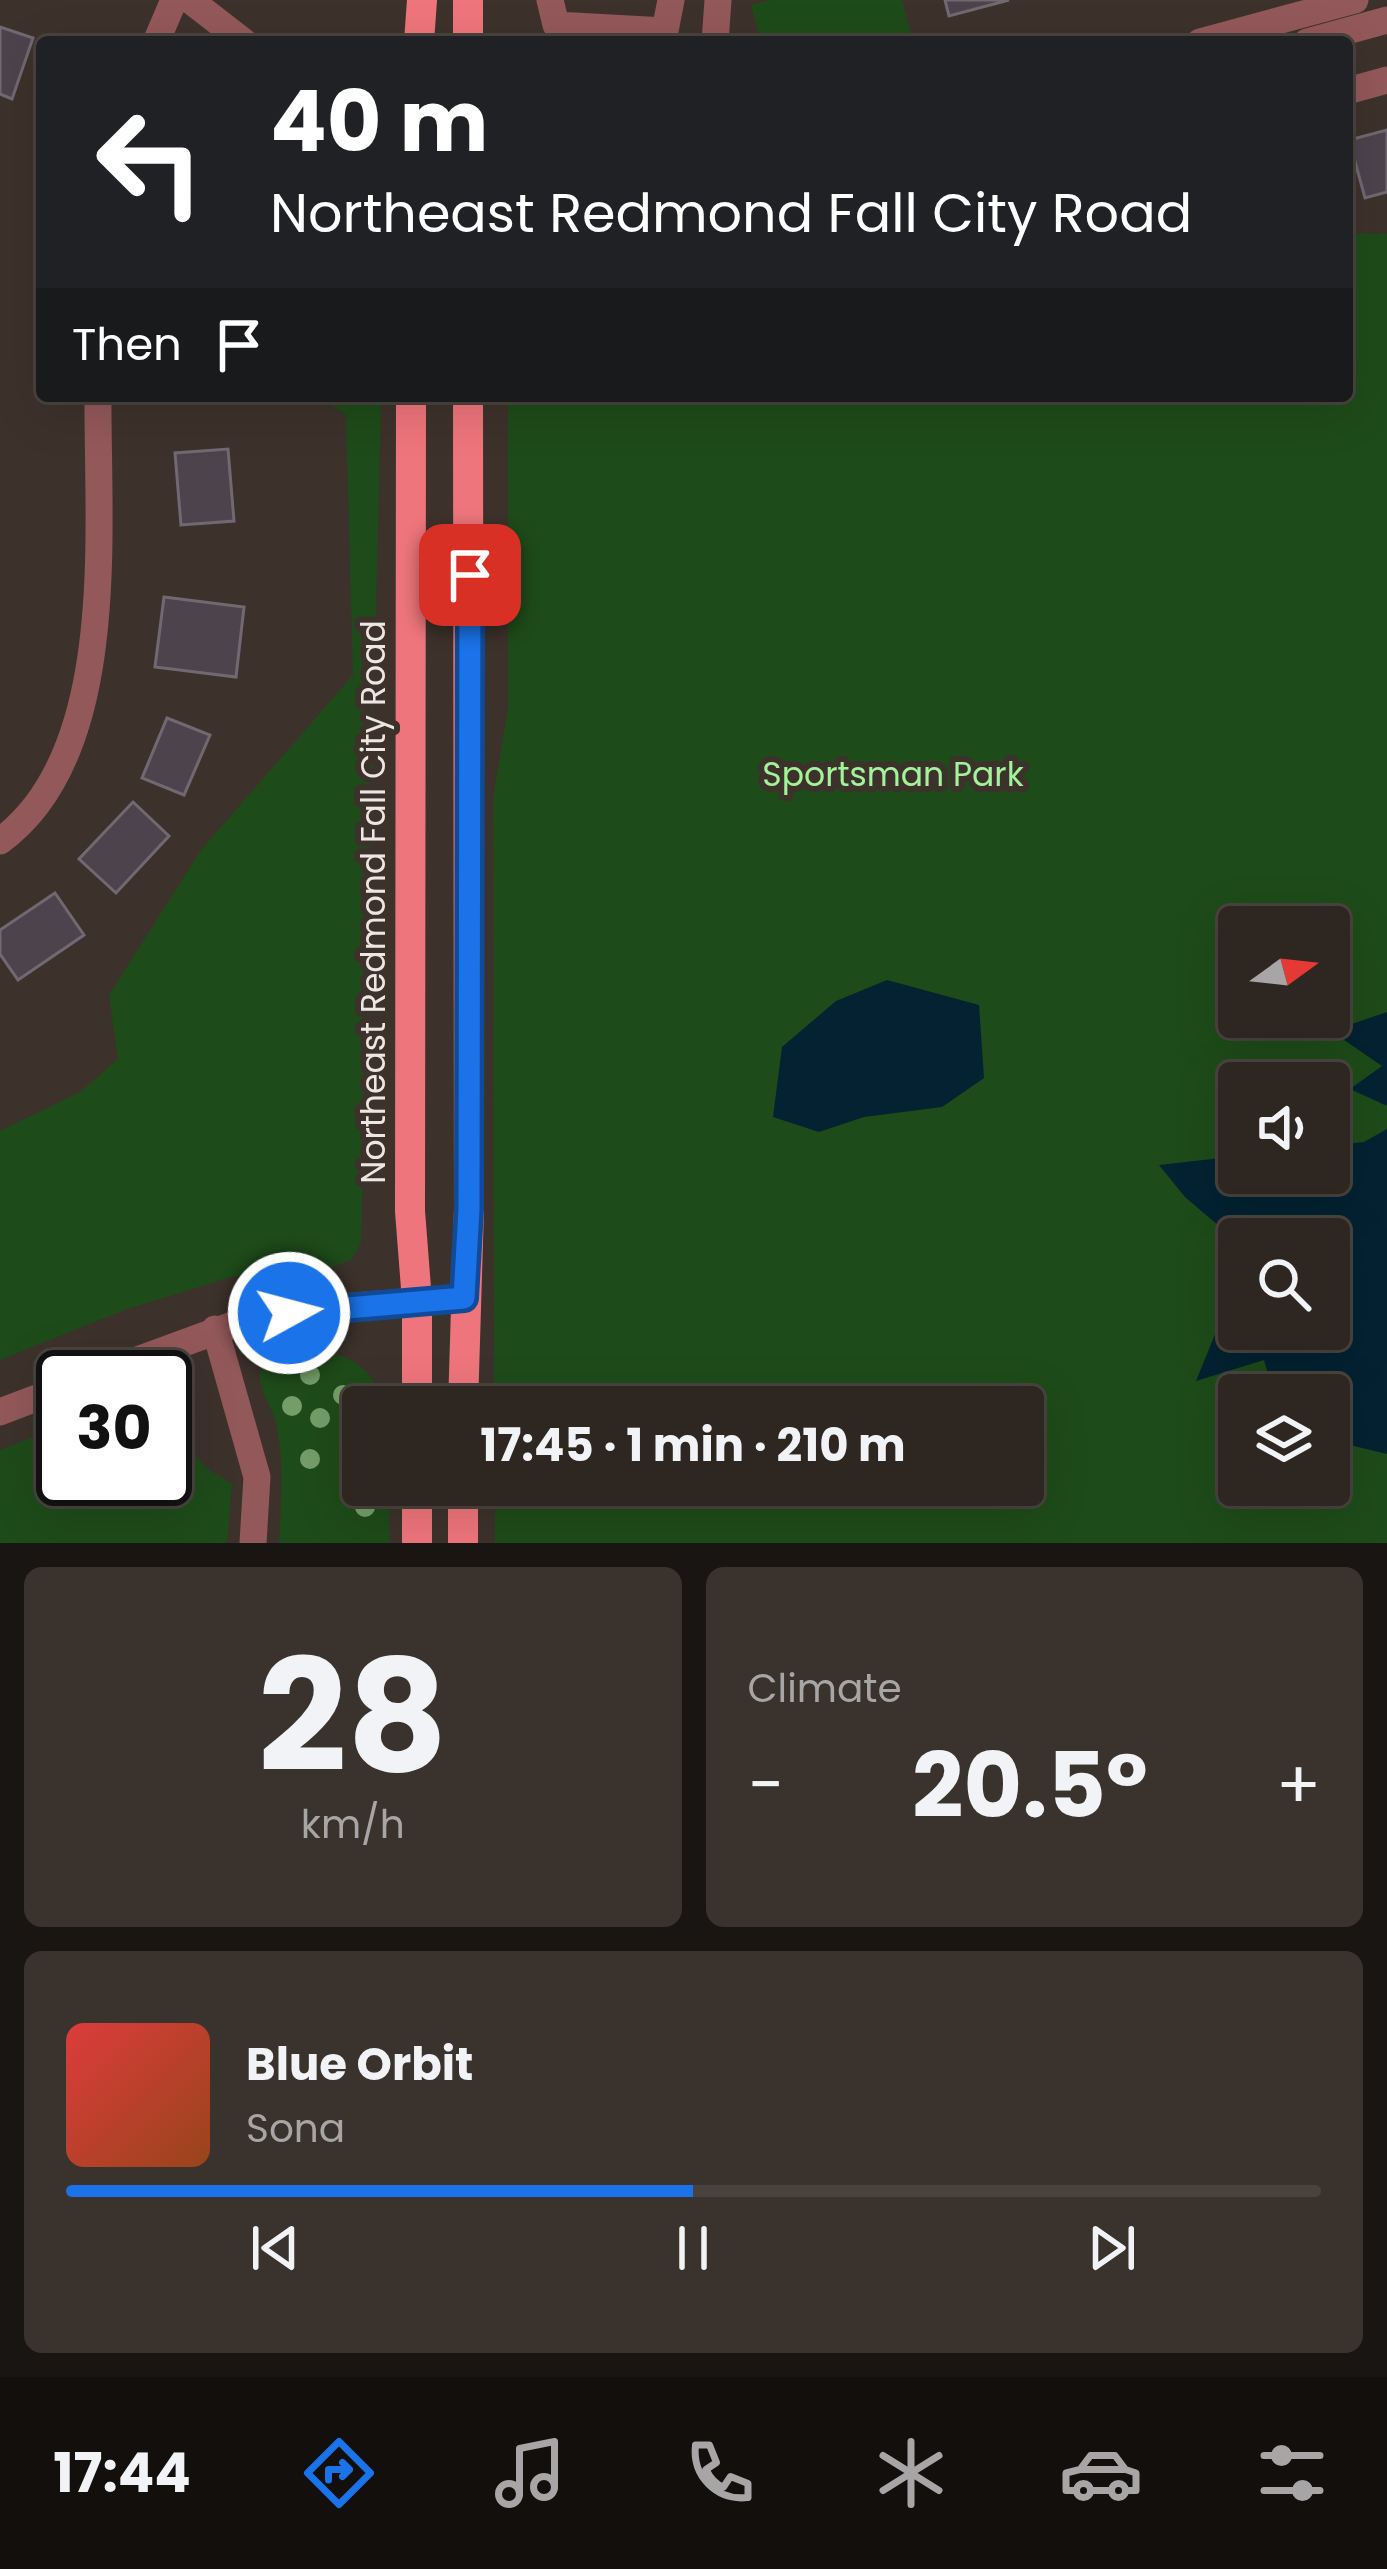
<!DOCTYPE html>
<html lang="en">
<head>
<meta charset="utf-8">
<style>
	body { margin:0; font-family:Poppins,sans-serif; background:#3a322d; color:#f1f3f6; height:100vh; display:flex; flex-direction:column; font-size:45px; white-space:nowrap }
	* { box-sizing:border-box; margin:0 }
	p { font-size:39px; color:#a7a5a5 }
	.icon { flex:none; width:66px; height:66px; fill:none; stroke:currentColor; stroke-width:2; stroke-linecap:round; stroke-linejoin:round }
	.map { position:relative; height:1543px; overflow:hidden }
	.panel { display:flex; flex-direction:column; gap:24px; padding:24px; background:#191512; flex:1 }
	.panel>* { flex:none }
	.top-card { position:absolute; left:36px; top:36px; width:1317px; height:366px; border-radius:12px; box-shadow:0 12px 48px #0002,0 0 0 3px #49433e; background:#202124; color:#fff; overflow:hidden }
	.needle { width:78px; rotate:75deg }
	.buttons { position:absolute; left:1218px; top:906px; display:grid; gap:24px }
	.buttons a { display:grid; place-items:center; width:132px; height:132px; border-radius:12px; background:#2e2620; box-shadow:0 12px 48px #0002,0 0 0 3px #49433e; font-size:60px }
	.speed { position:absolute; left:36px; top:1350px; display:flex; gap:24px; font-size:60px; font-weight:700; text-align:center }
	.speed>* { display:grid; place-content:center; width:156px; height:156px; border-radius:50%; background:#2e2620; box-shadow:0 12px 48px #0002,0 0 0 3px #49433e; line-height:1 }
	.speed .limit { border:6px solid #111; border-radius:18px; background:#fff; color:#111 }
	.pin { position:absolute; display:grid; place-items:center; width:102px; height:102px; color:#fff; margin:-51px; border-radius:24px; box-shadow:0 6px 18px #0006 }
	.me { position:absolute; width:132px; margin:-66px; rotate:83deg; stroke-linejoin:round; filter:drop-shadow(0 0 9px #0008) }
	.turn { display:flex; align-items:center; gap:42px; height:252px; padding:0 36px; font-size:54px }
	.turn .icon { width:156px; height:156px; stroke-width:2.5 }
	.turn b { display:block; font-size:84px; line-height:102px }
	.then { display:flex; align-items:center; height:114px; padding:0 36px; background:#0003; gap:24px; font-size:45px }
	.big { font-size:90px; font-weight:700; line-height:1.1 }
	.panel .tile { flex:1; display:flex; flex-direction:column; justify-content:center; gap:18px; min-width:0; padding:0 42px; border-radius:18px; background:#3a322d }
	.panel .dial { align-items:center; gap:0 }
	.dial b { font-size:156px; line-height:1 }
	.song { display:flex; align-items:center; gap:36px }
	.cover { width:144px; height:144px; border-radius:18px; background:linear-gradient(135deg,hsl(0 70% 55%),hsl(20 70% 35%)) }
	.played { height:12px; border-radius:6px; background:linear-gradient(90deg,#1a73e8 50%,#49433e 50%) }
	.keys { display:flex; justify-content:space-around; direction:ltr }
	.heat { display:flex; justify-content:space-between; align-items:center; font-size:66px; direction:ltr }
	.panel .tiles { flex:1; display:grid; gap:24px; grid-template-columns:1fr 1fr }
	.tile:last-child { grid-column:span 2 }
	.trip { position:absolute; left:342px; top:1386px; width:702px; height:120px; border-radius:12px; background:#2e2620; box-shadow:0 12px 48px #0002,0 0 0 3px #49433e; font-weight:700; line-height:120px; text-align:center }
	.tabs { display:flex; height:192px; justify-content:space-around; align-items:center; background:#120f0d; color:#a7a5a5 }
	.tabs .icon { width:84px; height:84px }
	.tabs .current { color:#1a73e8 }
	.tabs b { font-size:54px; color:#f1f3f6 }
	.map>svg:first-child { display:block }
	.green { fill:#1e4b1a; fill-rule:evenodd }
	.water { fill:#042232; fill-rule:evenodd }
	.building { fill:#4c434d; stroke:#716872; stroke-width:3 }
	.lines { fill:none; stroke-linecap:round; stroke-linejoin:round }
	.minor { stroke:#93585a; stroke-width:27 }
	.major { stroke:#ee757c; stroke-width:30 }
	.tree { fill:#759d68 }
	.route-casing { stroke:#114b97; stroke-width:30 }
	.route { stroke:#1a73e8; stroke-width:21 }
	.labels { text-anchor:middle; stroke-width:12; stroke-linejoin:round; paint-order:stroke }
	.park-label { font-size:33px; fill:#a2f49a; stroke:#3d322b }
	.street-label { font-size:33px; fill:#ede6e1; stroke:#3d322b }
</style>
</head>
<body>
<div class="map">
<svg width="1387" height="1543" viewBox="0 0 1387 1543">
	<rect width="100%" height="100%" fill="#3d322b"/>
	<path class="green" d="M771 0H902L913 42H761L751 5Z
		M1347 233 1387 234V1543H495V1485H1023V1407H494L493 797 508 709V396H1347ZM1239 927H1329V1017H1239ZM1239 1083H1329V1173H1239ZM1239 1239H1329V1329H1239ZM1239 1395H1329V1485H1239Z
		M319 396H381L361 1243 351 1260 324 1270 232 1277 127 1309 0 1360V1131L80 1092 118 1059 109 995 201 850 353 675 346 415Z
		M322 1350C355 1358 377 1370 381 1407H363V1485H388L390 1543H279C281 1501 285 1461 275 1420 270 1403 254 1384 262 1367 271 1347 303 1351 322 1350Z
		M165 1419 206 1468 232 1484 227 1543H0V1450L63 1425V1479H165Z"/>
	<path class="water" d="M887 980 979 1005 984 1078 942 1107 864 1117 819 1132 773 1117 782 1047 836 1001Z
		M1387 1012V1106L1350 1089 1382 1066 1331 1031Z
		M1387 1129V1454L1329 1440V1395H1274L1264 1360 1196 1381 1238 1278 1226 1232 1185 1197 1159 1165 1239 1156V1173H1329V1146L1364 1142ZM1239 1239H1329V1329H1239Z"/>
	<path class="building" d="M945 0H1009L949 16Z
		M0 27 33 38 12 99 0 94Z
		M1387 130V192L1365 198 1349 140Z
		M228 449 234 521 181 525 175 453Z
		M164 597 244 607 236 677 155 667Z
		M167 718 210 735 184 795 142 778Z
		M133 802 169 836 116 893 79 859Z
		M55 893 84 935 18 980 0 954V930Z"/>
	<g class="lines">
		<path class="minor" d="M190 0 244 42
			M550 0 556 25 665 31 671 0
			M156 42 174 0
			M715 42 718 0
			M1200 42 1355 0
			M1307 42 1387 20
			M1347 91 1387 80
			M0 841C120 754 97 529 98 396
			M215 1329 257 1477 253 1543
			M91 1377 252 1318 325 1308 463 1298
			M0 1412 63 1388"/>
		<path class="major" d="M468 0V42
			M419 42 422 0
			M411 396 410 1211 417 1301V1407
			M463 1407 469 1209 468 396
			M417 1485V1543
			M463 1543V1485"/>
	</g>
	<g class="tree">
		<circle cx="310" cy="1375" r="10"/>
		<circle cx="343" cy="1395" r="10"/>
		<circle cx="292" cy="1406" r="10"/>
		<circle cx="320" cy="1418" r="10"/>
		<circle cx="310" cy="1459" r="10"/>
		<circle cx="365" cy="1507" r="10"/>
	</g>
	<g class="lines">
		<g class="route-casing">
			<path id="route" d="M289 1313 464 1298 469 1209 470 575"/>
		</g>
		<use href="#route" class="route"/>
	</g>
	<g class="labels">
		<g class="park-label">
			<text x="893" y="786">Sportsman Park</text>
		</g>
		<g class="street-label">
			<text transform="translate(373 902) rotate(-90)" y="12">Northeast Redmond Fall City Road</text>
		</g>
	</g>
</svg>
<div class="buttons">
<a><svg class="needle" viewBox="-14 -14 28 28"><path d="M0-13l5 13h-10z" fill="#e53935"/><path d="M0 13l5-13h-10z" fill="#a7a5a5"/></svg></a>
<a><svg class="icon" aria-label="sound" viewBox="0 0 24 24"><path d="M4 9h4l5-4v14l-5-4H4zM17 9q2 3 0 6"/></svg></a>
<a><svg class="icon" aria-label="search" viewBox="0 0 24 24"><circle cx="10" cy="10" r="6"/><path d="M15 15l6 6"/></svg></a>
<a><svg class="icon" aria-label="layers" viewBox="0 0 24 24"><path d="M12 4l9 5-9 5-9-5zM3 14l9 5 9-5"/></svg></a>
</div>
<div class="speed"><div class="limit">30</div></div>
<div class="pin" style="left:470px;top:575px;background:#d93025"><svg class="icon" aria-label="arrive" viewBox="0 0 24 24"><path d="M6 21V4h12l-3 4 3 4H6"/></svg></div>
<svg class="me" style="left:289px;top:1313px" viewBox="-20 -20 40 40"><circle r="17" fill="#1a73e8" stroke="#fff" stroke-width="3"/><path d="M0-11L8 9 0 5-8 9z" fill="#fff"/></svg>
<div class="trip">17:45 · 1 min · 210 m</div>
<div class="top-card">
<div class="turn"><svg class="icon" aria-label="left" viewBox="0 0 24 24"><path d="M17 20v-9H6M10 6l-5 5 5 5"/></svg><div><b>40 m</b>Northeast Redmond Fall City Road</div></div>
<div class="then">Then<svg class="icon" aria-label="arrive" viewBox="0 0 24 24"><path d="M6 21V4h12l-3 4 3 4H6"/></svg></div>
</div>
</div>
<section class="panel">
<div class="tiles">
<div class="tile dial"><b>28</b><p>km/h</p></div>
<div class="tile"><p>Climate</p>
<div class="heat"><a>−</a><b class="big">20.5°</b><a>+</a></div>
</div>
<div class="tile">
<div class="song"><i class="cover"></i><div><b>Blue Orbit</b><p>Sona</p></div></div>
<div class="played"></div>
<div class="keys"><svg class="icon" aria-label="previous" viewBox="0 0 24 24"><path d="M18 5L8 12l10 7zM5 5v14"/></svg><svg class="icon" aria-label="pause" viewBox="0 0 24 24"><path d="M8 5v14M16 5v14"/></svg><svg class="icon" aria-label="next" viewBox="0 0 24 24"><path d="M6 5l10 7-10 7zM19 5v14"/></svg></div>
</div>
</div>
</section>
<nav class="tabs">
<b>17:44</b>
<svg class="icon current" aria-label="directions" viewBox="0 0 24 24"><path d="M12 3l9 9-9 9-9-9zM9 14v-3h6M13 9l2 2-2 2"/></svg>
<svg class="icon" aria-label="music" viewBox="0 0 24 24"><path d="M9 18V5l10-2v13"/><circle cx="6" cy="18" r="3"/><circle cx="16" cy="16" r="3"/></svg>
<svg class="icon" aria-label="phone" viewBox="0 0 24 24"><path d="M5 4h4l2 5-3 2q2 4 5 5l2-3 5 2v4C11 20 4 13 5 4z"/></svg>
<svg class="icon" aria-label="climate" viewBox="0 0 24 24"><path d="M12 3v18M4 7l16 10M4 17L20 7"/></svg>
<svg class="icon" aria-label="car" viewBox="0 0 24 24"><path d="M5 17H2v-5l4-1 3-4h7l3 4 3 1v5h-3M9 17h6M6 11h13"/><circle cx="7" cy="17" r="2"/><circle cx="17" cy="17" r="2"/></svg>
<svg class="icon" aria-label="filters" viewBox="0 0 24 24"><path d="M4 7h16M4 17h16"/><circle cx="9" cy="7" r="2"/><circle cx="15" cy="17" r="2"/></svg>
</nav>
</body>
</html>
